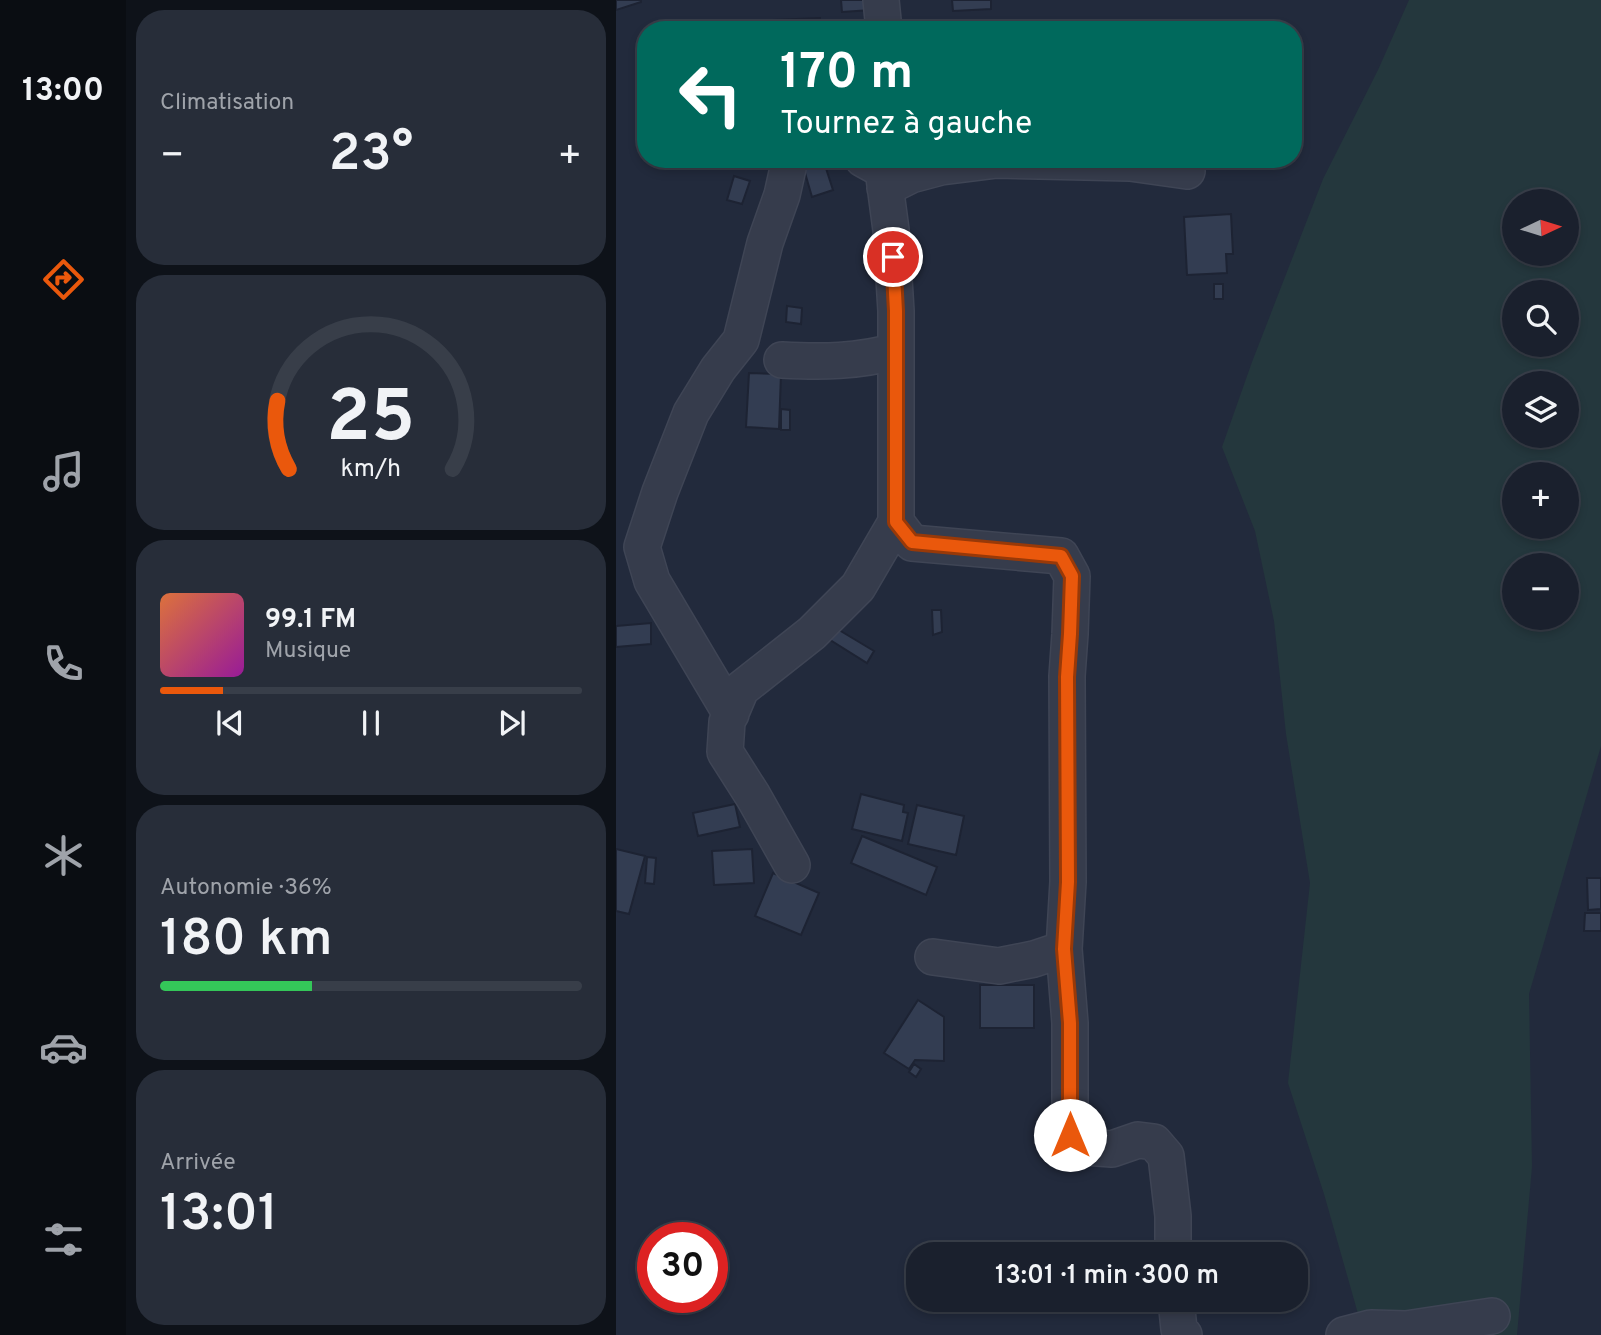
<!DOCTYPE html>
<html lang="fr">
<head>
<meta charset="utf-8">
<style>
	body { margin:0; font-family:Overpass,sans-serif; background:#272d39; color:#f1f3f6; height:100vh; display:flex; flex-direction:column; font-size:26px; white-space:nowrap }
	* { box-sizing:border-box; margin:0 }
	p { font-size:23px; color:#9fa3aa }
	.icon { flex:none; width:38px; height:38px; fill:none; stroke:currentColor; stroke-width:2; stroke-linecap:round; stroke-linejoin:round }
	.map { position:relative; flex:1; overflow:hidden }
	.panel { display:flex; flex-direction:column; gap:10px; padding:10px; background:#0e1219; width:490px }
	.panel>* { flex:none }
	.hud { position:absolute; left:21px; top:21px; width:665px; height:147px; border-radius:28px; box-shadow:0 4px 10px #0003,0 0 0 2px #383e49; background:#00695c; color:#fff; overflow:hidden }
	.needle { width:46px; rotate:86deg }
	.controls { position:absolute; left:886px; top:189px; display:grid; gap:14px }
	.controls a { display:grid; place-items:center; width:77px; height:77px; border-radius:50%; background:#1a202d; box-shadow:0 4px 10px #0003,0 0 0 2px #383e49; font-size:35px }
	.speed { position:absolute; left:21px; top:1222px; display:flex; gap:14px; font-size:35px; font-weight:700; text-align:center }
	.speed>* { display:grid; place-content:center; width:91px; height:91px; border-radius:50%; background:#1a202d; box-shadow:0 4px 10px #0003,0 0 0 2px #383e49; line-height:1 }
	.speed .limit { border:10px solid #d22; background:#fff; color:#111 }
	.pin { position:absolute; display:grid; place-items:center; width:60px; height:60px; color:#fff; margin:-30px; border:4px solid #fff; border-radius:50%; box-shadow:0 2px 7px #0007 }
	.me { position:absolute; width:77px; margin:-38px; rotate:0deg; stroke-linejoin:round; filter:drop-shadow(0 0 5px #0008) }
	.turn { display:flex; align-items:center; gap:24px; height:147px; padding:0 28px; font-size:32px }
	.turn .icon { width:91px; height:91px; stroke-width:2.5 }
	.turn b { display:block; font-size:49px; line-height:60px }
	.big { font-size:52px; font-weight:600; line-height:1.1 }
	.panel .tile { flex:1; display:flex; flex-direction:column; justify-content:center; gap:10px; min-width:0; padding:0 24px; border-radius:28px; background:#272d39 }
	.panel .dial { align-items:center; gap:0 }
	.dial svg { height:182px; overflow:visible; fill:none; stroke:#383e49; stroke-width:7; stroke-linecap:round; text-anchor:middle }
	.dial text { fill:#f1f3f6; stroke:none }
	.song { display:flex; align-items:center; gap:21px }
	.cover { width:84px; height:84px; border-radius:10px; background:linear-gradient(135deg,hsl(20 70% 55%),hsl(300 70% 35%)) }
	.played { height:7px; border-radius:4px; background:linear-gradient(90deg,#ea580c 15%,#383e49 15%) }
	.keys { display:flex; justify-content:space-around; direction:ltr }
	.heat { display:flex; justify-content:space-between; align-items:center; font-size:38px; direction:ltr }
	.charge { height:10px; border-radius:5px; background:linear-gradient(90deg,#34c759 36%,#383e49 0) }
	.trip { position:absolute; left:290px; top:1242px; width:402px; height:70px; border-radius:28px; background:#1a202d; box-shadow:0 4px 10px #0003,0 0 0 2px #383e49; font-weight:600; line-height:70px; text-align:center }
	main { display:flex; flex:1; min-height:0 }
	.tab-bar { display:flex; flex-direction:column; width:126px; justify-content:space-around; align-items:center; background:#0a0d12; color:#9fa3aa }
	.tab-bar .icon { width:49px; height:49px }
	.tab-bar .current { color:#ea580c }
	.tab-bar b { font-size:32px; color:#f1f3f6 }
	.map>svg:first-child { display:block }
	.green { fill:#24373d; fill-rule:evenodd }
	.building { fill:#333d52; stroke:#1d2333; stroke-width:2 }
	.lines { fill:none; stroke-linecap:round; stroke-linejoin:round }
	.minor-casing { stroke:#3f4555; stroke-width:38 }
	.minor { stroke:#363c4c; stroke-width:35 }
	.route-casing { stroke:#983908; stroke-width:18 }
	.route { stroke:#ea580c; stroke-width:12 }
</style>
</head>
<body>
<main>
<nav class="tab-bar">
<b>13:00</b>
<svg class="icon current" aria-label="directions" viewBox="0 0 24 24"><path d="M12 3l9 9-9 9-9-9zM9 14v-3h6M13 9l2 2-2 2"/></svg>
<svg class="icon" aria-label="music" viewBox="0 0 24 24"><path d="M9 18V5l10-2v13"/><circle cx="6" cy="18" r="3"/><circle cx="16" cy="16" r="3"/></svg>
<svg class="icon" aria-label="phone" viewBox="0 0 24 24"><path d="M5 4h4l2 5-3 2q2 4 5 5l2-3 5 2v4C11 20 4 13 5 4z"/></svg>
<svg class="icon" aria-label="climate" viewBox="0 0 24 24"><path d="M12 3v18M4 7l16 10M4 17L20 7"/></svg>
<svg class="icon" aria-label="car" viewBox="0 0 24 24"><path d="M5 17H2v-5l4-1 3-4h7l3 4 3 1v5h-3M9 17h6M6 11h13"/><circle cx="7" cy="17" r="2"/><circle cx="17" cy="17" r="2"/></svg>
<svg class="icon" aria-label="filters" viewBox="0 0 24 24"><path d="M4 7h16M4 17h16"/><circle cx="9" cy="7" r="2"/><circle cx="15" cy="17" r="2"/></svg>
</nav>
<section class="panel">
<div class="tile"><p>Climatisation</p>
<div class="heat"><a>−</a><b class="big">23°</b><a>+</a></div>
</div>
<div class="tile dial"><svg viewBox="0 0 100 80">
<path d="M14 69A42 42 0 1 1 86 69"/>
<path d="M14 69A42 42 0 0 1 9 39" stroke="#ea580c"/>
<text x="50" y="56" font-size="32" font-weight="700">25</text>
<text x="50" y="72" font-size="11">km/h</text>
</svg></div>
<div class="tile">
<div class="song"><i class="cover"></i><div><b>99.1 FM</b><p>Musique</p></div></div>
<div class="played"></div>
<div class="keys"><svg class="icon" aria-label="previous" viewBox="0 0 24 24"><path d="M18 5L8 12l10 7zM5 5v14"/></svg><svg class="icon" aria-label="pause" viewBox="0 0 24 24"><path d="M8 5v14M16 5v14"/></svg><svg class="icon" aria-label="next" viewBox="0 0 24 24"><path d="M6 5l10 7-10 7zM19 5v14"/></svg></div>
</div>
<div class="tile"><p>Autonomie · 36%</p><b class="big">180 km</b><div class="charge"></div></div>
<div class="tile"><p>Arrivée</p><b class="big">13:01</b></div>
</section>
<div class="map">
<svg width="985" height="1335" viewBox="0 0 985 1335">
	<rect width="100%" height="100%" fill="#222a3c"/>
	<path class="green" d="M793 0H985V746L913 994 916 1167 901 1335H748L708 1194 672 1083 694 883 670 734 658 621 639 531 606 447 636 362 707 179 762 70ZM898 201H950V254H898ZM898 292H950V345H898ZM898 383H950V436H898ZM898 474H950V527H898ZM898 565H950V618H898Z"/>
	<path class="building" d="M0 0H25V2L0 10Z
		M225 0H254L255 10 226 12Z
		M336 0H375V9L337 11Z
		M204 18V30H159L158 20Z
		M185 159H207L217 190 196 197Z
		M118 176 134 181 126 204 111 200Z
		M615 214 617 254H610L611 273 571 275 568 217Z
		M598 284H607V299H598Z
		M171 306 186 308 185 324 170 322Z
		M133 373 165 374 163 429 130 427Z
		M165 409 174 410V430H165Z
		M316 610H325L326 632 317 635Z
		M35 623V644L0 647V626Z
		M218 627 258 651 251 663 211 638Z
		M245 794 288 805 287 812 292 813 286 841 236 829Z
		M119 804 124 827 82 836 77 813Z
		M301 805 348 816 340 855 292 844Z
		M246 836 321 867 310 895 235 863Z
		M0 849 29 856 13 914 0 911Z
		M136 849 138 883 98 885 96 851Z
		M31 857 40 858 38 884 29 883Z
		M157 873 203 893 185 935 139 916Z
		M971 878H985V909L972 910Z
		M969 913H985V931H968Z
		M364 985H418V1028H364Z
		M302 1000 328 1017V1061L299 1060 293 1069 268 1053Z
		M298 1064 305 1069 300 1077 293 1072Z"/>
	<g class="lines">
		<g class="minor-casing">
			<path id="minor" d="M265 0 268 30
				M269 188 295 175 325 167 381 160 514 163 571 171
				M166 360C205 362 242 362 280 351
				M280 522 296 543 445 556 456 576 454 634 451 676 452 882 448 949 454 1023V1135L468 1147 496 1149 522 1140 538 1142 550 1156 557 1216V1255
				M115 714 36 581 26 547 44 492 75 413 102 369 125 340 149 243 166 195 174 159
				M176 865 137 796 109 752 111 722 125 689 196 633 242 587 280 522V311L275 230 267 170 247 159
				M317 957 383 966 418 959 448 949
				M560 1300 563 1329 568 1335
				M728 1335 755 1328 790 1329 876 1316"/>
		</g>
		<use href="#minor" class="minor"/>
	</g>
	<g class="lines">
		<g class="route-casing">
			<path id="route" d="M277 257 280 311V522L296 542 445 556 456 576 454 634 451 677 452 882 448 949 454 1023V1135"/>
		</g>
		<use href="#route" class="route"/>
	</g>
</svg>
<div class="controls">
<a><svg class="needle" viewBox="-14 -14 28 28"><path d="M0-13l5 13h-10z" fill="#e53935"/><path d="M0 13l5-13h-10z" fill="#9fa3aa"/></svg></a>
<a><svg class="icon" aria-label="search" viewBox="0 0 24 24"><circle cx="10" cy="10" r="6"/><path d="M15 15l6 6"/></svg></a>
<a><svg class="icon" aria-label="layers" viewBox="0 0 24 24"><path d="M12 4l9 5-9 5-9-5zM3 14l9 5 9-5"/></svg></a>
<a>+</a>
<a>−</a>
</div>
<div class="speed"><div class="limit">30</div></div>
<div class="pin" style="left:277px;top:257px;background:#d93025"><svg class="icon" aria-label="arrive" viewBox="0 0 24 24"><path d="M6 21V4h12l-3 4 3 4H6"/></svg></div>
<svg class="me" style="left:454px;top:1135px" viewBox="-20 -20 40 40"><circle r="19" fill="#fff"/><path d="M0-13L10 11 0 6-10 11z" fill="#ea580c"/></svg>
<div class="trip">13:01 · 1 min · 300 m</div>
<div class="hud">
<div class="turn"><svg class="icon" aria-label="left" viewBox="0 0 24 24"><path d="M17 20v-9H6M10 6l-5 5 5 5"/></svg><div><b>170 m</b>Tournez à gauche</div></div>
</div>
</div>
</main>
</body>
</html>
